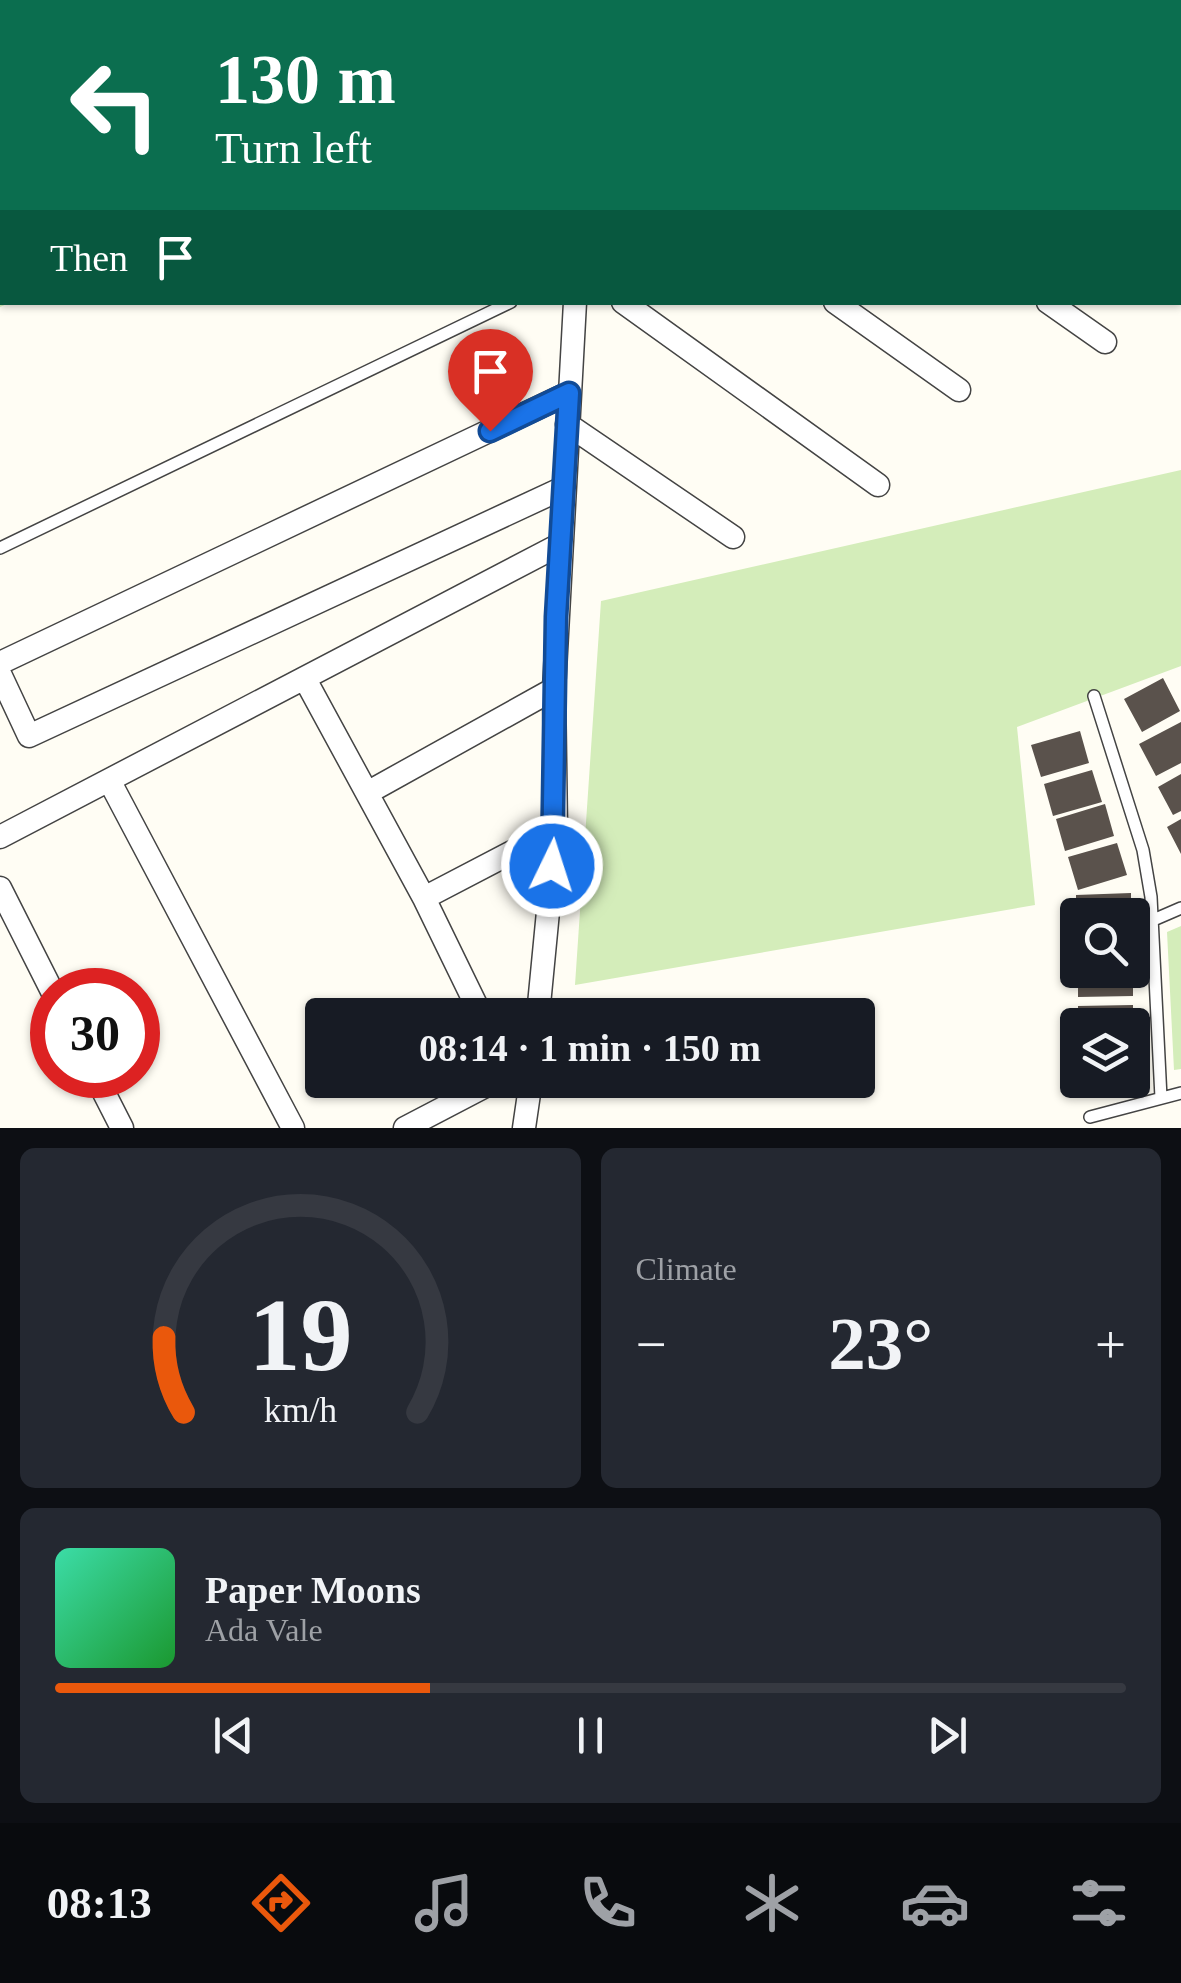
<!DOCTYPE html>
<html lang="en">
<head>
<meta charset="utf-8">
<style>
	body { margin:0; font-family:Georgia,serif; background:#242831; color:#f1f3f6; height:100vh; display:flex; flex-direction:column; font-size:38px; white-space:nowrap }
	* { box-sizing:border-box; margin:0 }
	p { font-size:32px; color:#9ea1a6 }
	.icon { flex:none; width:55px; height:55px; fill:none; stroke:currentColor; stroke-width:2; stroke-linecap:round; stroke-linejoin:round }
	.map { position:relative; height:1128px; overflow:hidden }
	.drawer { display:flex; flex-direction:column; gap:20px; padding:20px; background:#0d0f14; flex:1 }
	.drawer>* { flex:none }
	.hud { position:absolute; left:0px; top:0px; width:1182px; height:305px; box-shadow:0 2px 8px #0004; background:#0b6e4f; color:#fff; overflow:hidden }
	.tools { position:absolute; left:1060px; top:898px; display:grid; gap:20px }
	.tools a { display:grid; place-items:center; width:90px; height:90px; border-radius:10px; background:#171b24; box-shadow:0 2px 8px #0004; font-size:50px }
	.speed { position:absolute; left:30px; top:968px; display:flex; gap:20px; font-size:50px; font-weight:700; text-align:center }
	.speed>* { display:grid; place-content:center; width:130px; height:130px; border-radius:50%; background:#171b24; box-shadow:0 2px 8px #0004; line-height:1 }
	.speed .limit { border:15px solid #d22; background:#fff; color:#111 }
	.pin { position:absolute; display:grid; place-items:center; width:85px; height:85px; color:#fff; margin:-102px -42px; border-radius:50% 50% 50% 0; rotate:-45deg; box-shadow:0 0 10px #0007 }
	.pin .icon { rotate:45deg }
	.me { position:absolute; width:110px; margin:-55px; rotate:4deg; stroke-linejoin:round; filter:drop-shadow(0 0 8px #0008) }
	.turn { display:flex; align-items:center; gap:35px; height:210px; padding:0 50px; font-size:45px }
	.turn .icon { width:130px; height:130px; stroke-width:2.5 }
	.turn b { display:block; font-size:70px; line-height:85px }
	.then { display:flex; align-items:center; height:95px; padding:0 50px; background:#0003; gap:20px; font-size:38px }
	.big { font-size:75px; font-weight:800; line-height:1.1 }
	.drawer .widget { flex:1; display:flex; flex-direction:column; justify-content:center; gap:15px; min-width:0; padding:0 35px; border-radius:15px; background:#242831 }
	.drawer .dial { align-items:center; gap:0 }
	.dial svg { height:260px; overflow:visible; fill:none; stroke:#363941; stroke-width:7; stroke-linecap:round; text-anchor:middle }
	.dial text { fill:#f1f3f6; stroke:none }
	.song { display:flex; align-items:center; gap:30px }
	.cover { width:120px; height:120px; border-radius:15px; background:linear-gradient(135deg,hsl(160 70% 55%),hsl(130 70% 35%)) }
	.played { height:10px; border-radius:5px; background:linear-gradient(90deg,#ea580c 35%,#363941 35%) }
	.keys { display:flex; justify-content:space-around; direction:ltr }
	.heat { display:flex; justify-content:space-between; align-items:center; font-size:55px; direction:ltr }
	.drawer .tiles { flex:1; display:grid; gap:20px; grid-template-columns:1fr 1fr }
	.widget:last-child { grid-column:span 2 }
	.trip { position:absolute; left:305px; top:998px; width:570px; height:100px; border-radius:10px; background:#171b24; box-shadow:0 2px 8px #0004; font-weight:800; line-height:100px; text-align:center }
	.menu { display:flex; height:160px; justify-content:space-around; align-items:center; background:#090b0e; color:#9ea1a6 }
	.menu .icon { width:70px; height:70px }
	.menu .active { color:#ea580c }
	.menu b { font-size:45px; color:#f1f3f6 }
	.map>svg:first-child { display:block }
	.green { fill:#d4edba }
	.building { fill:#5a524c }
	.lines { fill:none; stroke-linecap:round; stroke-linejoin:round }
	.lane-casing { stroke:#444; stroke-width:14 }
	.street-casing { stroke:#444; stroke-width:25 }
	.lane { stroke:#fff; stroke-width:11 }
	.street { stroke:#fff; stroke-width:22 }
	.route-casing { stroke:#114b97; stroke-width:25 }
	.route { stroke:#1a73e8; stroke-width:18 }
</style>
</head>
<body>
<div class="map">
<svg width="1181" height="1128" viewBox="0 0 1181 1128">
	<rect width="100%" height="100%" fill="#fffdf4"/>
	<path class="green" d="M0 0 53 2H2V302L9 303 0 307Z
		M1181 470V666L1017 727 1035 905 575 985 601 601Z
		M1181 926V1069L1174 1070 1167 932Z"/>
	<path class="building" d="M1163 678 1180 711 1142 732 1124 699Z
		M1181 722V763L1156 776 1139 744Z
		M1080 731 1089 763 1041 777 1031 745Z
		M1092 770 1102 802 1053 816 1044 784Z
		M1181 774V811L1173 815 1158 787Z
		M1105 804 1114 836 1065 851 1056 819Z
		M1181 819V854L1167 827Z
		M1117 843 1127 875 1078 890 1068 857Z
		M1131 893V915H1076V895Z
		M1078 970H1133V996L1078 997Z
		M1133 1005V1025H1078V1006Z"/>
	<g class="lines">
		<g class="lane-casing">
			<path id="lane" d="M0 548 511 302
				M1094 696 1143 850 1151 897 1161 1098
				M1151 921 1181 908
				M1090 1117 1181 1093"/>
		</g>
		<g class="street-casing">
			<path id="street" d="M820 0 824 2
				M1047 0 1050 2
				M778 2 780 0
				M1180 92 1181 93
				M1180 245H1181
				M623 302 878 485
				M835 302 959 390
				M1048 302 1105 342
				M567 424 733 537
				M0 663 569 393
				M0 674 29 736 563 488
				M306 681 424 898 481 1015
				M110 782 293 1128
				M367 793 554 689
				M0 837 559 545
				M0 888 52 991
				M424 898 556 829
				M538 1015 556 829 554 689 575 302
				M95 1075 122 1128
				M405 1128 497 1080
				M524 1128 531 1080"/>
		</g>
		<use href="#lane" class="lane"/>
		<use href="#street" class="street"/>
	</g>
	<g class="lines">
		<g class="route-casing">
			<path id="route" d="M490 431 569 393 556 617 552 866"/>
		</g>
		<use href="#route" class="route"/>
	</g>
</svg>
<div class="tools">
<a><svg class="icon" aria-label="search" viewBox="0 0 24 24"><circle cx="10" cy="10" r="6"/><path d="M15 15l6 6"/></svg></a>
<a><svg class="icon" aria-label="layers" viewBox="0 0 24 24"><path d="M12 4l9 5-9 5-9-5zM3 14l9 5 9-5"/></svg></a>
</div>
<div class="speed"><div class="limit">30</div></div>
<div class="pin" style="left:490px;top:431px;background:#d93025"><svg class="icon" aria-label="arrive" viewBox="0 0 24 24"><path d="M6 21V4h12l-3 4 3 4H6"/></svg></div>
<svg class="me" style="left:552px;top:866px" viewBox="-20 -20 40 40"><circle r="17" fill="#1a73e8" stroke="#fff" stroke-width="3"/><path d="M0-11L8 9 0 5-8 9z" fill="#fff"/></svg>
<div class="trip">08:14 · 1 min · 150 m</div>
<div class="hud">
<div class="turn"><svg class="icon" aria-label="left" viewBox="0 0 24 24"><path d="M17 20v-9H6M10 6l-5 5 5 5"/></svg><div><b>130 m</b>Turn left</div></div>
<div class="then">Then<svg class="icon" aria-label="arrive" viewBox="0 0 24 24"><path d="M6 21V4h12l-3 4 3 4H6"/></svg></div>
</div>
</div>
<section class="drawer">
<div class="tiles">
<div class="widget dial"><svg viewBox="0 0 100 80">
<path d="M14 69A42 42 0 1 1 86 69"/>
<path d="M14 69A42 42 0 0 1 8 46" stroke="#ea580c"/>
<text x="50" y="56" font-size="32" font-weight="700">19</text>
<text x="50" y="72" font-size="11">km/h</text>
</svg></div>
<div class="widget"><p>Climate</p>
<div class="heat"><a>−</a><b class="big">23°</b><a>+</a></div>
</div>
<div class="widget">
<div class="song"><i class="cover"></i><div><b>Paper Moons</b><p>Ada Vale</p></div></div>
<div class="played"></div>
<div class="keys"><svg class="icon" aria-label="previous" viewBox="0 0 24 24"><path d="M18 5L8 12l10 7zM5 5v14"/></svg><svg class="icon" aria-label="pause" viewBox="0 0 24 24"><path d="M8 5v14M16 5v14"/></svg><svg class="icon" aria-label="next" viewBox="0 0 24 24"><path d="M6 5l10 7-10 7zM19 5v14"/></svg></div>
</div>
</div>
</section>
<nav class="menu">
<b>08:13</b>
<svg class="icon active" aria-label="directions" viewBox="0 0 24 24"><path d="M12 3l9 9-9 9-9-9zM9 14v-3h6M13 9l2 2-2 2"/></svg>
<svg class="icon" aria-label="music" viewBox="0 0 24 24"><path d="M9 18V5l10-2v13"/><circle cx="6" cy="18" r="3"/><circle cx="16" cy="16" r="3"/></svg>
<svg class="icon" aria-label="phone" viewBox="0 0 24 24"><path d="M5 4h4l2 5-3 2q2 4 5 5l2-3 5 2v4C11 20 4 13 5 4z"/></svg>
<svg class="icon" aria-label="climate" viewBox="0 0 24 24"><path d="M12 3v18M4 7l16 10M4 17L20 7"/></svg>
<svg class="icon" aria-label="car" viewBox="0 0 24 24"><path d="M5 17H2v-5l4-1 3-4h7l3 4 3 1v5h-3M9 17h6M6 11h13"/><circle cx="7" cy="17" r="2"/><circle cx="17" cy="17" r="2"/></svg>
<svg class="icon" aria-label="filters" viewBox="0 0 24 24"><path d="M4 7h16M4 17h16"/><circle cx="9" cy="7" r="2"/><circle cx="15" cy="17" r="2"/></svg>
</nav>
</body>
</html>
